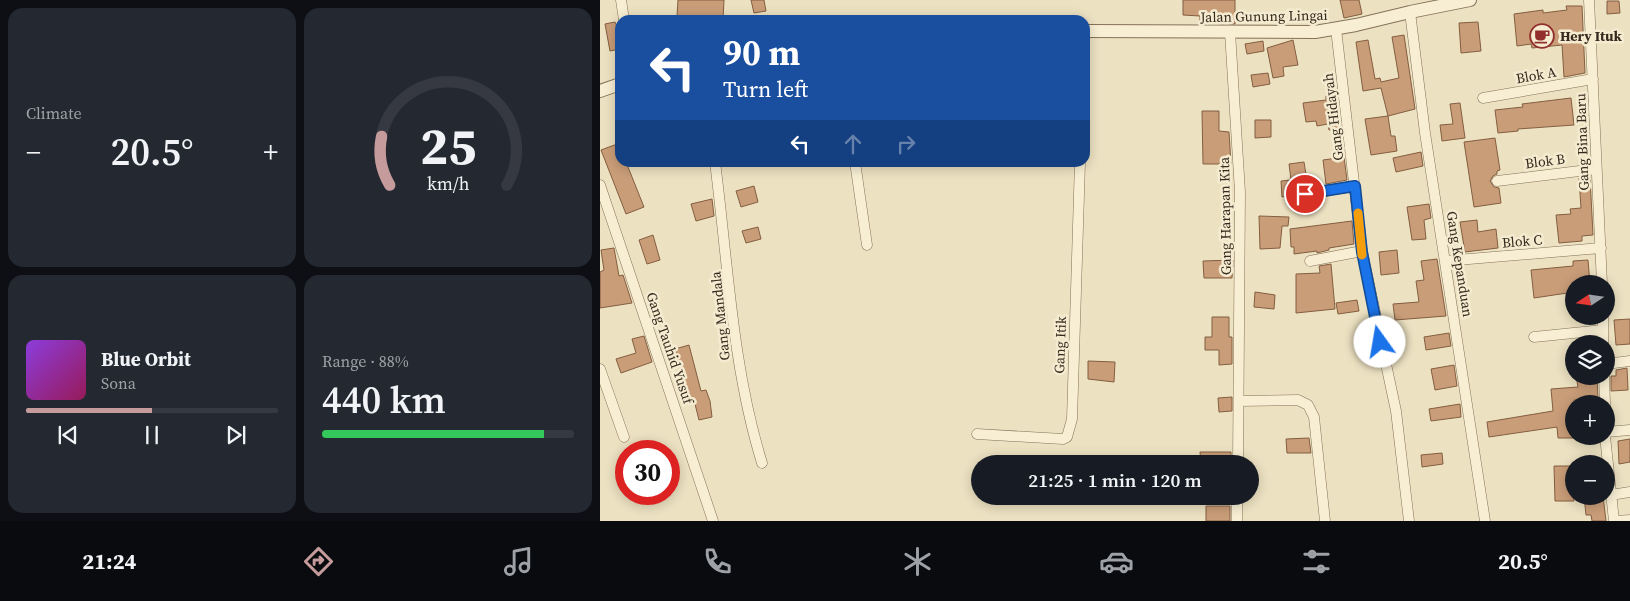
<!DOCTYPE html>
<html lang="en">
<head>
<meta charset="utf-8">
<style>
	body { margin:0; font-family:"Source Serif 4",serif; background:#242831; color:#f1f3f6; height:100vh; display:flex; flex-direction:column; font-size:19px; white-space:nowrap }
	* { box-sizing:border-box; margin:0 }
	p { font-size:16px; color:#9ea1a6 }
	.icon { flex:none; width:28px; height:28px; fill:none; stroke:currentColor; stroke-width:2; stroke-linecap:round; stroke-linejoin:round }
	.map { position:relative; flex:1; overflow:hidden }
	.drawer { display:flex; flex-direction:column; gap:8px; padding:8px; background:#0d0f14; width:600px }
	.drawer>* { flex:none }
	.banner { position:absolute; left:15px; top:15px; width:475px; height:152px; border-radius:15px; box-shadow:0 2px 12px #0003; background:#1a4fa0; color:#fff; overflow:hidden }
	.needle { width:32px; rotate:257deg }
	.tools { position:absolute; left:965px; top:275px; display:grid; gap:10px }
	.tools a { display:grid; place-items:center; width:50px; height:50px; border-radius:50%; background:#171b24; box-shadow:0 2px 12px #0003; font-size:25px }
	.speed { position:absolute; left:15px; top:440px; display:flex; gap:10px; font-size:25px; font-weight:700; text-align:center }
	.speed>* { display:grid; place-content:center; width:65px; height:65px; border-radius:50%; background:#171b24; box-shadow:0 2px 12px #0003; line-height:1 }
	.speed .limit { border:8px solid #d22; background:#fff; color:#111 }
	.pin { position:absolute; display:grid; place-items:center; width:42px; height:42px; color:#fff; margin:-21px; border:2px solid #fff; border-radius:50%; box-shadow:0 1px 5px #0007 }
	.me { position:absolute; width:55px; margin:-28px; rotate:347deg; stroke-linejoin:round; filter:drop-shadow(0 0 4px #0008) }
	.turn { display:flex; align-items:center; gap:18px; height:105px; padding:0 25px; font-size:22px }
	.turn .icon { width:65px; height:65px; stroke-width:2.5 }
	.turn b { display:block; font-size:35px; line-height:42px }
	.lanes { display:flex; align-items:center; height:48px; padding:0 25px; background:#0003; justify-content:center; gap:25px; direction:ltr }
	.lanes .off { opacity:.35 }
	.big { font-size:38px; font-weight:600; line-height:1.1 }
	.drawer .widget { flex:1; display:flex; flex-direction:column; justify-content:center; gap:8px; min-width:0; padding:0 18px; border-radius:15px; background:#242831 }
	.drawer .dial { align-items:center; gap:0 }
	.dial svg { height:130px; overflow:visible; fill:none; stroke:#363941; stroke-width:7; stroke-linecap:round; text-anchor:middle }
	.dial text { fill:#f1f3f6; stroke:none }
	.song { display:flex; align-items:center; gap:15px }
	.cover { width:60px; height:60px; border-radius:8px; background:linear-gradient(135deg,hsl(270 70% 55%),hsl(330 70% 35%)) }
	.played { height:5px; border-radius:2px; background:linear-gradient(90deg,#c69b9b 50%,#363941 50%) }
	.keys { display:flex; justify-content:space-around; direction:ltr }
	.heat { display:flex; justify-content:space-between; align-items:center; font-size:28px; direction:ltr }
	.charge { height:8px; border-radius:4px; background:linear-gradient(90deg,#34c759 88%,#363941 0) }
	.drawer .tiles { flex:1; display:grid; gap:8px; grid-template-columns:repeat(2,1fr) }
	.trip { position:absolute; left:371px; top:455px; width:288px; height:50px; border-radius:25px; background:#171b24; box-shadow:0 2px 12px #0003; font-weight:600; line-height:50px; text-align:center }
	.dock { display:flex; height:80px; justify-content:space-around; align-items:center; background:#090b0e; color:#9ea1a6 }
	.dock .icon { width:35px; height:35px }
	.dock .current { color:#c69b9b }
	.dock b { font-size:22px; color:#f1f3f6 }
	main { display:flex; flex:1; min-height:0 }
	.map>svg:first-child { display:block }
	.building { fill:#c99d78; stroke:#835e40 }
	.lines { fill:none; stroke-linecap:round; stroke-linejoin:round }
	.minor-casing { stroke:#847259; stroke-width:11 }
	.tertiary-casing { stroke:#847259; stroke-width:14 }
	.minor { stroke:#f7eed3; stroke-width:10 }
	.tertiary { stroke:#f7eed3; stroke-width:12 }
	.route-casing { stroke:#114b97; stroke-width:12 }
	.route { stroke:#1a73e8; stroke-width:9 }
	.slow { stroke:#f59e0b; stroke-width:9 }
	.labels { text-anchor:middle; stroke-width:5; stroke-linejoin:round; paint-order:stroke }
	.street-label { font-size:14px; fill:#352a1d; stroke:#f4ebd0 }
	.poi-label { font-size:14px; font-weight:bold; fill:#352a1d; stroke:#f4ebd0; text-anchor:start }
</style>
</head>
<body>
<main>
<section class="drawer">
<div class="tiles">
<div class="widget"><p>Climate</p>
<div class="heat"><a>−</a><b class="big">20.5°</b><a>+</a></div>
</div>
<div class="widget dial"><svg viewBox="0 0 100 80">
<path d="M14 69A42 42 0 1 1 86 69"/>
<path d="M14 69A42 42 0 0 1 9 39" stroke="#c69b9b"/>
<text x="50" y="56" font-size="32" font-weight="700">25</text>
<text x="50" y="72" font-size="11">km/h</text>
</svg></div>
<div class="widget">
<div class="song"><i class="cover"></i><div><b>Blue Orbit</b><p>Sona</p></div></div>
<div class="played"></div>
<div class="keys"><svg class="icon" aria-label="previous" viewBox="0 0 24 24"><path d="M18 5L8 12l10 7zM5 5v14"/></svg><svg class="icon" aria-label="pause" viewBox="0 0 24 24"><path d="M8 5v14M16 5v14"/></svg><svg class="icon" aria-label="next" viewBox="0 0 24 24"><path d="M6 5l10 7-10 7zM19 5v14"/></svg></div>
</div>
<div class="widget"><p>Range · 88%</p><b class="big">440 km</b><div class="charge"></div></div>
</div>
</section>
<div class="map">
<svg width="1030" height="521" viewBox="0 0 1030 521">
	<rect width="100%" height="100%" fill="#ece1c1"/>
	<path class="building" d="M78 0H124L123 19 77 16Z
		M151 0H164L166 11 154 13Z
		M583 0H635V24L600 22V16L583 15Z
		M740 0H759L762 14 744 18Z
		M1007 1H1019L1020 13 1007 14Z
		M966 6H982L985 73 964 77 962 45 932 48 931 44 917 46 914 14 943 10V13L967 10Z
		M15 22 20 34V49L10 51 5 24Z
		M878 22 881 51 861 53 859 23Z
		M804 35 815 109 788 116 781 88 763 91 756 42 768 40 775 79 780 78 781 82 799 78 792 37Z
		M693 40 698 65 683 67 684 76 673 78 667 48Z
		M663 41 664 51 647 54 645 44Z
		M668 73 670 84 653 87 651 75Z
		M736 95 739 129 729 130 728 124 717 126 716 121 706 122 703 103 726 100V96Z
		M971 98 974 125 918 129V131L898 133 895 110 923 107 922 104Z
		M860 103 865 138 842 141 840 125 853 124 850 104Z
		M602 111H619V131L629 132 631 164H603Z
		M788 116 791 136H795L797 151 771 155 765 119Z
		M655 120H671V137L655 138Z
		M895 138 900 170 897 171V174L893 176 890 181 894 187 899 188 901 203 874 207 864 142Z
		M20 143V162H26L44 207 26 214 1 150Z
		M821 152 823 166 796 172 793 158Z
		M744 157 747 180 726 184 723 160Z
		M704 162 708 187 701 188 698 194 682 197 681 181 691 180 689 164Z
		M990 177 993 235 982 236V241L959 243 956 215 971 214 970 209 981 208 979 178Z
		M154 186 158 202 141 207 136 191Z
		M112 199 114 216 96 221 91 204Z
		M829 204 831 218 824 220 826 239 812 240 807 207Z
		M659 216 689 217 688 226H682L680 248 660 249Z
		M877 220 878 232 896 229 898 248 865 252 860 222Z
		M752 221 754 244 729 248V250L717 253V251L694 254V247H691L690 229Z
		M158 227 161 239 146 243 142 231Z
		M53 235 60 260 47 264 39 240Z
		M14 248 19 276 23 275 32 303 0 308V272L4 270 1 250Z
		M797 250 799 273 781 275 779 252Z
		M837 259 846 316 795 320 793 304 819 302 816 281 824 280 821 261Z
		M633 260 632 278H604L603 261Z
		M988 260 990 284H974V292L934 298 931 270 973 266V261Z
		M731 264 735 309 696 313V274L720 273 719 266Z
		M655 292 675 295 674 309 654 307Z
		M757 300 759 311 738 314 736 303Z
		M612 317H629V337H632V364L619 365V350H605V337H612Z
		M1030 319V344L1016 345 1014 320Z
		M849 333 851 346 826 350 824 337Z
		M44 336 52 362 21 373 16 359 36 353 32 339Z
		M996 338V344H977V340Z
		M89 345 101 391 106 390 110 401 112 417 99 420 94 400 91 401 89 392 86 393 75 349Z
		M488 361 515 362 514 382 488 379Z
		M854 365 857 386 835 390 831 369Z
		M1027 368 1028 390 1011 391V376H1016V370Z
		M976 376H997L998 400H974V438H958L957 427 889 437 887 422 953 411 951 389 978 387Z
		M632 397V411L619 412 618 398Z
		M860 404 861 417 831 421 829 409Z
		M709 438 711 453H687L686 439Z
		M1030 439V462L1019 464 1018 441Z
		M600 452H631V464H601Z
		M842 453 843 464 822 467 821 455Z
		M954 466H974V501H955Z
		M984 496H1003L1006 521H992L991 515H986Z
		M606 506H630V521H606Z"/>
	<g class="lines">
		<g class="minor-casing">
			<path id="minor" d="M21 0 24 20
				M989 0 1002 284
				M810 12 825 133 885 521
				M736 29 762 251 796 411 809 521
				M630 32 640 192 638 464
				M883 98 993 79
				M115 162C128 263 132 366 162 463
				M255 162 267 245
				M897 181 996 169
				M0 185 113 521
				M705 194 755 186
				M710 261 762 251
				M845 261 1001 248
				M1003 316V344
				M934 337 1003 330
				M1006 364 1030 361
				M0 369 24 437
				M1004 376 1005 404
				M639 401 698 400 708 405 714 417 725 521
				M1006 432 1030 430
				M377 434 463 439 467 437 472 419 480 162
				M1005 436 1014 521
				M1011 495 1030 492
				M637 521V496
				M1016 521 1030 520"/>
		</g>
		<g class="tertiary-casing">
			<path id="tertiary" d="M485 31 715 32 756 25 810 12 870 0
				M0 91 20 84"/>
		</g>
		<use href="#minor" class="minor"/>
		<use href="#tertiary" class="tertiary"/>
	</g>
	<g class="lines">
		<g class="route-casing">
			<path id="route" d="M705 194 755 186 762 252 780 342"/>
		</g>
		<use href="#route" class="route"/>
		<path class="slow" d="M758 213 762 255"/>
	</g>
	<defs>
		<g id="cafe-ring" transform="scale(1.25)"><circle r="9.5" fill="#f4ebd0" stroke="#91302c" stroke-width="1.5"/><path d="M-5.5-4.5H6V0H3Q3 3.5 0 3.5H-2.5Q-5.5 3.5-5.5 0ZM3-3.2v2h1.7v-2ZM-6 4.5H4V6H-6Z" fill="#91302c"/></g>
	</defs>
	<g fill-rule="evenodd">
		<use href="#cafe-ring" x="942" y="36"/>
	</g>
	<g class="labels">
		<g class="street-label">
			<text transform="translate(664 16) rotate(-1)" y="5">Jalan Gunung Lingai</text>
			<text transform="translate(936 75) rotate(-10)" y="5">Blok A</text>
			<text transform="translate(733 117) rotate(-97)" y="5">Gang Hidayah</text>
			<text transform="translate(982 142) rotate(-92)" y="5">Gang Bina Baru</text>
			<text transform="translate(945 161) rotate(-7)" y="5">Blok B</text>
			<text transform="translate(625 216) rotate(-91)" y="5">Gang Harapan Kita</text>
			<text transform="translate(922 241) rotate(-5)" y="5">Blok C</text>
			<text transform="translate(860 264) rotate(81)" y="5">Gang Kepanduan</text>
			<text transform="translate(120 316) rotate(-96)" y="5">Gang Mandala</text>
			<text transform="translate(460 345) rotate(-88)" y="5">Gang Itik</text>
			<text transform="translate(70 348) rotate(71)" y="5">Gang Tauhid Yusuf</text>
		</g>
		<g class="poi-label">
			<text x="960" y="41">Hery Ituk</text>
		</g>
	</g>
</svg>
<div class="tools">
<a><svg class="needle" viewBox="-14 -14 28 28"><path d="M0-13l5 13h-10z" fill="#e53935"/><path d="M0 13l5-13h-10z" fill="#9ea1a6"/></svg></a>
<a><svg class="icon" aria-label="layers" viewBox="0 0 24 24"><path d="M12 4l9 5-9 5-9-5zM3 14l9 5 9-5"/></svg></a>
<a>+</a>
<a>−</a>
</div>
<div class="speed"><div class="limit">30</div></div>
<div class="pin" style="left:705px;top:194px;background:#d93025"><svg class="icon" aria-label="arrive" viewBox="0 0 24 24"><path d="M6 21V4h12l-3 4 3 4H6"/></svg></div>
<svg class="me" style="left:780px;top:342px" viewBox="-20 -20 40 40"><circle r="19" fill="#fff"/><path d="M0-13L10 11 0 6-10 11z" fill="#1a73e8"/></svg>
<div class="trip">21:25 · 1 min · 120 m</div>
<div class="banner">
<div class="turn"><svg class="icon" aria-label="left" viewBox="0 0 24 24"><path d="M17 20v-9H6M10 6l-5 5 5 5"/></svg><div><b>90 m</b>Turn left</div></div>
<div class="lanes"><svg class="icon" aria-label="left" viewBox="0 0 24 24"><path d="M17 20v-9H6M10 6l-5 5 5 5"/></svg><svg class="icon off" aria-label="ahead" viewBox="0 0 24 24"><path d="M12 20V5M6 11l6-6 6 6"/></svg><svg class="icon off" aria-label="right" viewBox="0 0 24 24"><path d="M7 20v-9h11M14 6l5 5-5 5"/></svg></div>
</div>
</div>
</main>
<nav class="dock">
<b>21:24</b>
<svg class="icon current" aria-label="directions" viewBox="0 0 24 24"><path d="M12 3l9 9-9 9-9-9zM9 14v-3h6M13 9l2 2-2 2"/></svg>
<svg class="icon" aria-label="music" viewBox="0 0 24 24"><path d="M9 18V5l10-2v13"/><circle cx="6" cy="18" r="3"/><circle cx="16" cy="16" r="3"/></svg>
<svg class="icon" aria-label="phone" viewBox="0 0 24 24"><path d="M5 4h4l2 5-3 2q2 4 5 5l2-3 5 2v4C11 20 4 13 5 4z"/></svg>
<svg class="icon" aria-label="climate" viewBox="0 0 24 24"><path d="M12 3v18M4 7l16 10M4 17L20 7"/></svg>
<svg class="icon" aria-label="car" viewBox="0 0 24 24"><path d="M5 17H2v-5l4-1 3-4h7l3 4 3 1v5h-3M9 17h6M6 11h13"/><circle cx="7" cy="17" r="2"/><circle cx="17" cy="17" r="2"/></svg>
<svg class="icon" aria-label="filters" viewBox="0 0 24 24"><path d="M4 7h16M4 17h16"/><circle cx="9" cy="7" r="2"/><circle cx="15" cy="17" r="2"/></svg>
<b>20.5°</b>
</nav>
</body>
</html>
